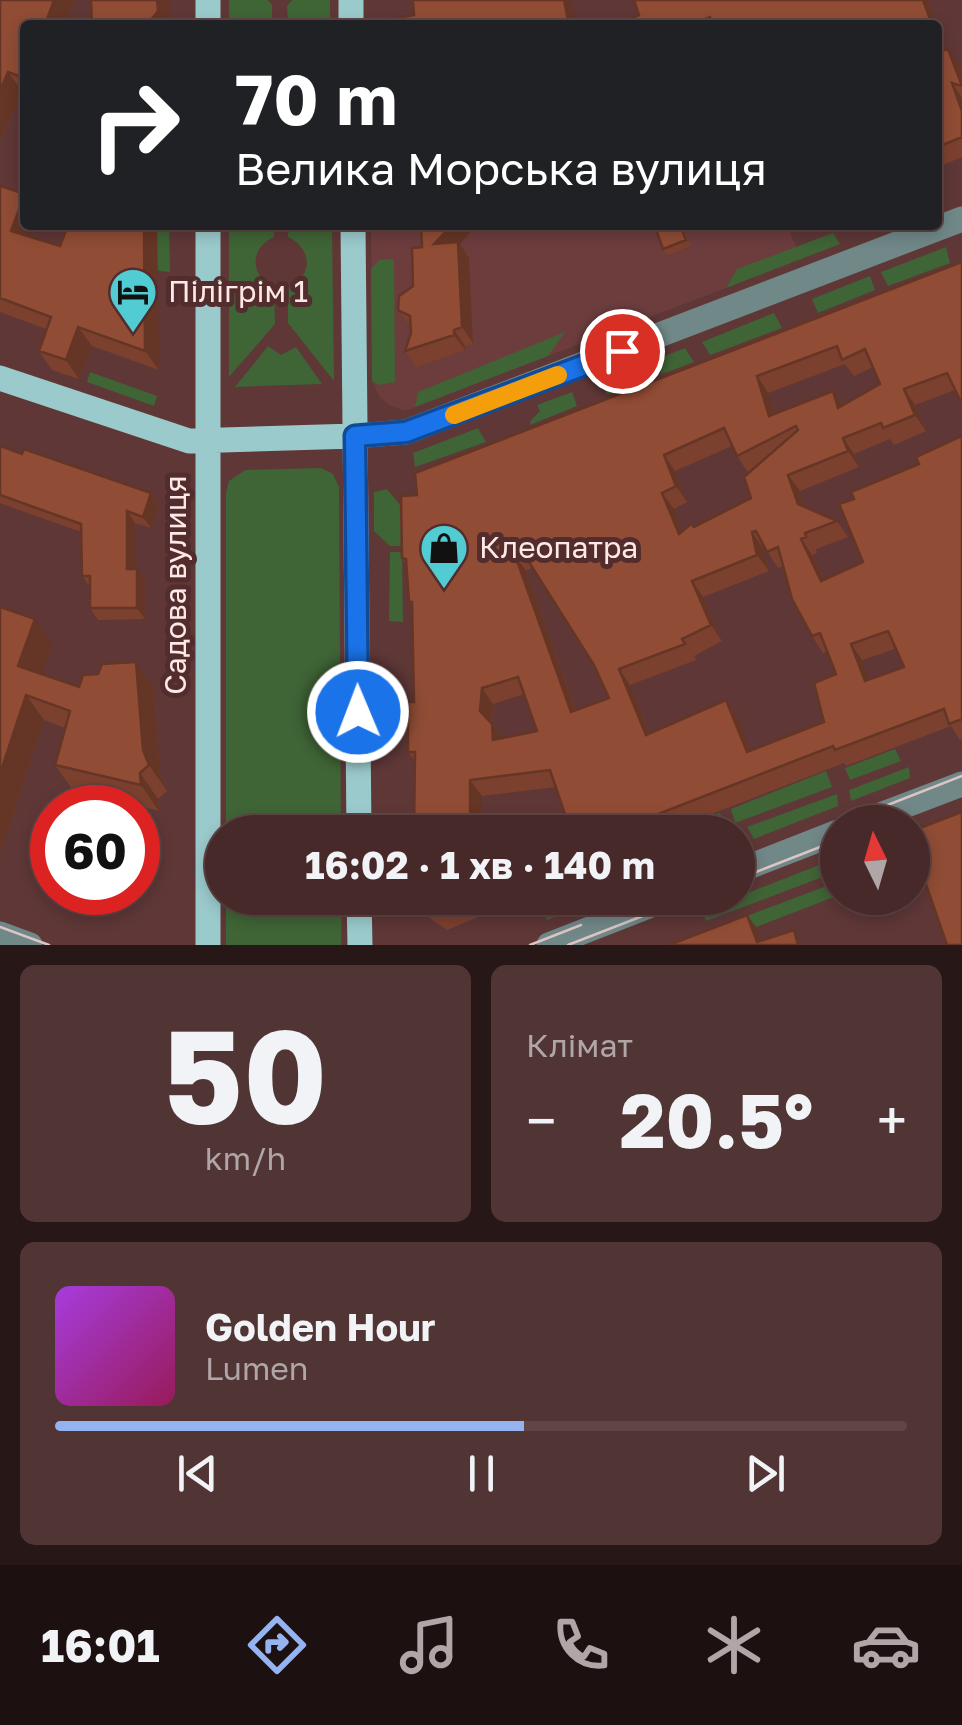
<!DOCTYPE html>
<html lang="uk">
<head>
<meta charset="utf-8">
<style>
	body { margin:0; font-family:"Golos Text",sans-serif; background:#513535; color:#f1f3f6; height:100vh; display:flex; flex-direction:column; font-size:38px; white-space:nowrap }
	* { box-sizing:border-box; margin:0 }
	p { font-size:32px; color:#b0a6a8 }
	.icon { flex:none; width:55px; height:55px; fill:none; stroke:currentColor; stroke-width:2; stroke-linecap:round; stroke-linejoin:round }
	.map { position:relative; height:945px; overflow:hidden }
	.sheet { display:flex; flex-direction:column; gap:20px; padding:20px; background:#271717; flex:1 }
	.sheet>* { flex:none }
	.banner { position:absolute; left:20px; top:20px; width:922px; height:210px; border-radius:10px; box-shadow:0 5px 15px #0003,0 0 0 2px #5f4546; background:#202124; color:#fff; overflow:hidden }
	.needle { width:65px; rotate:355deg }
	.controls { position:absolute; left:820px; top:805px; display:grid; gap:20px }
	.controls a { display:grid; place-items:center; width:110px; height:110px; border-radius:50%; background:#472929; box-shadow:0 5px 15px #0003,0 0 0 2px #5f4546; font-size:50px }
	.speed { position:absolute; left:30px; top:785px; display:flex; gap:20px; font-size:50px; font-weight:700; text-align:center }
	.speed>* { display:grid; place-content:center; width:130px; height:130px; border-radius:50%; background:#472929; box-shadow:0 5px 15px #0003,0 0 0 2px #5f4546; line-height:1 }
	.speed .limit { border:15px solid #d22; background:#fff; color:#111 }
	.pin { position:absolute; display:grid; place-items:center; width:85px; height:85px; color:#fff; margin:-42px; border:5px solid #fff; border-radius:50%; box-shadow:0 2px 10px #0007 }
	.me { position:absolute; width:110px; margin:-55px; rotate:359deg; stroke-linejoin:round; filter:drop-shadow(0 0 8px #0008) }
	.turn { display:flex; align-items:center; gap:35px; height:210px; padding:0 50px; font-size:45px }
	.turn .icon { width:130px; height:130px; stroke-width:2.5 }
	.turn b { display:block; font-size:70px; line-height:85px }
	.big { font-size:75px; font-weight:700; line-height:1.1 }
	.sheet .widget { flex:1; display:flex; flex-direction:column; justify-content:center; gap:15px; min-width:0; padding:0 35px; border-radius:15px; background:#513535 }
	.sheet .dial { align-items:center; gap:0 }
	.dial b { font-size:130px; line-height:1 }
	.song { display:flex; align-items:center; gap:30px }
	.cover { width:120px; height:120px; border-radius:15px; background:linear-gradient(135deg,hsl(280 70% 55%),hsl(330 70% 35%)) }
	.played { height:10px; border-radius:5px; background:linear-gradient(90deg,#95b2f1 55%,#5f4546 55%) }
	.keys { display:flex; justify-content:space-around; direction:ltr }
	.heat { display:flex; justify-content:space-between; align-items:center; font-size:55px; direction:ltr }
	.sheet .tiles { flex:1; display:grid; gap:20px; grid-template-columns:1fr 1fr }
	.widget:last-child { grid-column:span 2 }
	.trip { position:absolute; left:205px; top:815px; width:550px; height:100px; border-radius:50px; background:#472929; box-shadow:0 5px 15px #0003,0 0 0 2px #5f4546; font-weight:700; line-height:100px; text-align:center }
	.menu { display:flex; height:160px; justify-content:space-around; align-items:center; background:#1c1010; color:#b0a6a8 }
	.menu .icon { width:70px; height:70px }
	.menu .selected { color:#95b2f1 }
	.menu b { font-size:45px; color:#f1f3f6 }
	.map>svg:first-child { display:block }
	.built { fill:#6d3d3e }
	.green { fill:#3f6436 }
	.lines { fill:none; stroke-linecap:round; stroke-linejoin:round }
	.minor { stroke:#718888; stroke-width:25 }
	.major { stroke:#9bcacc; stroke-width:25 }
	.tram { stroke:#ddc5c4; stroke-width:2.5 }
	.wall { fill:#7c412e; fill-rule:evenodd }
	.shaded-wall { fill:#653525 }
	.building { fill:#904c35; stroke:#653525; stroke-width:2.5; fill-rule:evenodd }
	.route-casing { stroke:#114b97; stroke-width:25 }
	.route { stroke:#1a73e8; stroke-width:18 }
	.slow { stroke:#f59e0b; stroke-width:18 }
	.labels { text-anchor:middle; stroke-width:10; stroke-linejoin:round; paint-order:stroke }
	.poi-label { font-size:30px; fill:#fee9e8; stroke:#532c2d; text-anchor:start }
	.street-label { font-size:30px; fill:#fee9e8; stroke:#532c2d }
</style>
</head>
<body>
<div class="map">
<svg width="962" height="945" viewBox="0 0 962 945">
	<rect width="100%" height="100%" fill="#5f3737"/>
	<path class="built" d="M371 225H787L801 259 405 411 389 405 379 396 372 381Z"/>
	<path class="green" d="M229 0H268L272 5V25H229Z
		M292 0H330V25H288L287 6Z
		M157 225H169L170 272 159 271 150 265Z
		M229 225H274V237C249 248 250 276 274 288L275 324 229 377Z
		M288 225H332L334 381 288 323V288C313 276 313 249 288 237Z
		M833 233 840 244 726 288 737 269Z
		M946 247 950 263 888 286 881 272Z
		M394 259 395 382 379 385 372 381 371 269 379 260Z
		M870 276 875 290 818 313 812 299Z
		M774 313 782 328 710 355 702 342Z
		M565 332 548 356 415 407 418 392Z
		M268 346 281 355 296 347 322 384 235 387Z
		M685 348 694 362 662 374 654 360Z
		M642 365 649 378 607 395 603 380Z
		M90 372 157 396 154 406 87 382Z
		M572 392 577 406 530 425 531 420 540 411 537 405Z
		M478 428 486 442 415 467 413 453Z
		M321 468 333 474 339 487 341 832H226V493L229 481 245 470Z
		M387 489 401 506V546H390L374 531V492Z
		M390 552H402L403 622 389 621Z
		M895 749 901 761 850 780 845 768Z
		M909 767 910 778 851 801 849 790Z
		M826 771 832 787 735 823 731 809Z
		M837 794 838 806 754 839 747 827Z
		M720 813 725 826 708 832H676Z
		M824 863 828 875 706 921 702 911Z
		M829 885 834 897 709 945 693 936Z
		M226 898H342L341 945H226Z
		M571 898H604L547 920 543 908Z"/>
	<g class="lines">
		<path class="minor" d="M355 436 406 432 962 219
			M862 822 962 784
			M738 871 838 832
			M0 934 30 945
			M549 945 669 898"/>
		<path class="major" d="M208 0V25
			M351 0V25
			M353 225 359 832
			M0 378 189 441 355 436
			M359 898 360 945
			M208 945V225"/>
		<path class="tram" d="M844 822 962 776
			M738 879 838 840
			M0 927 49 945
			M530 945 581 925
			M568 945 689 898"/>
	</g>
	<path class="wall" d="M0 0H75L65 25H25V92L22 91 0 140Z
		M634 0H928L937 25H630L639 15Z
		M938 26 946 49 959 64 962 73V157L938 167Z
		M0 186 29 237 60 246 68 225 159 370 92 346 79 379 52 370 39 351 46 329 0 312Z
		M667 225H681L691 246 668 255 663 249Z
		M460 244 469 258 473 343 465 346V350L416 367 405 351 411 333V327L398 310 413 286 422 247Z
		M962 262 955 390 915 405 926 431 894 445 890 439 854 454 859 467 800 491 805 507 837 521 848 537 816 549 817 553 812 555 824 580 863 562 854 499 919 464 962 436V739L960 740 951 726 846 766 844 763 665 832H571L556 787 482 796 415 761 408 752 414 702 412 606 409 602 407 566 402 558 417 495ZM845 364 854 376 873 367 880 384 843 405 833 391 775 414 768 393ZM732 446 737 456 748 472 754 469 751 498 694 527 682 531 674 509 687 502 675 471ZM763 548H765L778 568 783 566 812 636 823 653 827 651 836 674 824 722 751 751 737 716 726 700 650 734 630 685 696 660 694 656 722 641 703 597 769 571ZM533 567 594 665 609 698 576 710 526 571ZM895 649 904 667 869 680 862 660ZM524 694 537 731 502 738 492 723 493 704Z
		M0 446 151 493 159 505 151 528 135 523V569L145 580V619L98 620 90 608V587L82 576 81 532 0 503Z
		M0 607 53 644 42 674 79 687 154 688 160 776 167 791 158 799 159 811 73 790 55 765 65 728 44 720 0 854Z
		M413 898H498L502 907 447 930 424 914Z"/>
	<path class="shaded-wall" d="M54 0H75L65 25H45Z
		M157 0H169L171 25H147Z
		M564 0H571L576 25H569Z
		M923 0H928L937 25H932Z
		M938 26 952 67 941 51 938 42Z
		M948 49 959 64 962 73V86Z
		M8 72 22 91 0 140V91Z
		M952 83 962 98V111Z
		M25 194V225H34L24 250 11 231Z
		M144 225H157L159 370 145 351Z
		M452 225H477L460 244 469 258 473 343 462 327 434 244Z
		M78 327 92 346 79 379 66 360Z
		M454 330 465 346V350L454 335Z
		M757 376 768 393 781 432 769 416Z
		M904 389 915 405 926 431 915 415Z
		M833 391 844 407 838 408Z
		M843 438 854 454 859 467 848 451Z
		M664 455 675 471 687 502 676 486Z
		M788 475 800 491 809 520 798 504Z
		M151 493 159 505 151 528 143 517Z
		M662 493 674 509 690 551 679 534Z
		M127 511 135 523V580L127 569Z
		M752 532 763 548 769 571 757 555Z
		M801 539 812 555 832 597 821 581Z
		M515 555 526 571 582 728 571 712Z
		M137 569 145 580V619L137 608Z
		M692 581 703 597 722 641 711 625Z
		M35 619 53 644 36 691 18 666Z
		M851 644 862 660 876 697 865 681Z
		M136 662 154 688 160 776 167 791 149 765 143 750Z
		M619 669 630 685 657 752 646 735Z
		M482 688 493 704 491 727 480 711Z
		M26 695 44 720 0 854V774Z
		M726 700 737 716 758 768 747 752Z
		M492 724 504 740H493Z
		M140 773 158 799 159 811 141 785Z
		M470 780 482 796 481 832H470Z
		M747 915 756 927 762 945 757 942Z"/>
	<path class="building" d="M0 0H54L45 25H25V78L8 72 0 91Z
		M91 0H157L158 11 147 25H92Z
		M413 0H564L569 25H392V19L414 15Z
		M634 0H923L932 25H713L710 17 689 25H630L628 20 639 15Z
		M938 42 941 51 948 49 962 86 952 83 962 111V137L938 147Z
		M25 176V189L20 187Z
		M0 186 25 194 11 231 60 246 68 225H144L145 351 78 327 66 360 39 351 51 317 0 298Z
		M421 225H452L434 244 458 242 462 327 454 330V335L405 351 411 333 410 316 398 310 399 296 413 286 412 248 422 247Z
		M667 225H680L686 240 663 249 656 230Z
		M962 262V404L947 373 904 389 915 415 883 428 881 423 843 438 848 451 788 475 798 504 837 521 805 533 806 537 801 539 821 581 863 562 839 504 854 499 851 492 919 464 916 457 962 436V719L949 724 944 709 835 750 833 746 612 832H571L550 770 470 780V832H414L415 752H408V702H414L412 602H409L406 559 402 558 401 496 417 495 415 473ZM837 346 842 360 865 349 880 384 838 408 833 391 769 416 757 376ZM796 426 798 430 744 477 751 498 694 527 691 524 679 534 662 493 676 486 664 455 724 428 737 456ZM756 531 767 552 778 547 792 599 812 636 820 633 836 674 814 683 824 722 747 752 726 700 646 735 619 669 685 644 682 639 711 625 692 581 757 555 752 532ZM522 551 594 665 609 698 571 712 515 555ZM888 631 904 667 865 681 851 644ZM518 677 537 731 493 740 492 724 480 711 482 688Z
		M0 446 22 454 24 449 151 493 143 517 127 511V569H137V608H90V576H82L81 524 0 495Z
		M0 607 35 619 18 666 79 687 83 675 98 674 102 664 136 662 143 750 149 765 140 773 141 785 55 765 70 711 26 695 0 774Z
		M962 812V945H947L912 844V831Z
		M413 898H475L436 914Z
		M747 915 757 942 794 930 798 945H669Z"/>
	<g class="lines">
		<g class="route-casing">
			<path id="route" d="M358 712 355 436 406 432 622 351"/>
		</g>
		<use href="#route" class="route"/>
		<path class="slow" d="M454 415 558 375"/>
	</g>
	<defs>
		<g id="hotel-pin" transform="scale(2.5)"><path d="M0 17L-7.5 6A9.5 9.5 0 1 1 7.5 6Z" fill="#51ccd2" stroke="#532c2d"/><path d="M-6-4.5h1.5V1H6V5H4.5V3h-9V5H-6ZM-4 0a1.8 1.8 0 1 1 3.6 0ZM.5 0V-2.5h3Q6-2.5 6 0Z" fill="#111"/></g>
		<g id="shop-pin" transform="scale(2.5)"><path d="M0 17L-7.5 6A9.5 9.5 0 1 1 7.5 6Z" fill="#51ccd2" stroke="#532c2d"/><path d="M-5-2.5h2.3a2.7 3.5 0 0 1 5.4 0H5L5.5 6h-11ZM-1.5-2.5h3a1.5 2.3 0 0 0-3 0Z" fill="#111"/></g>
	</defs>
	<g fill-rule="evenodd">
		<use href="#hotel-pin" x="133" y="292"/>
		<use href="#shop-pin" x="444" y="548"/>
	</g>
	<g class="labels">
		<g class="poi-label">
			<text x="168" y="302">Пілігрім 1</text>
			<text x="479" y="558">Клеопатра</text>
		</g>
		<g class="street-label">
			<text transform="translate(176 585) rotate(-90)" y="10">Садова вулиця</text>
		</g>
	</g>
</svg>
<div class="controls">
<a><svg class="needle" viewBox="-14 -14 28 28"><path d="M0-13l5 13h-10z" fill="#e53935"/><path d="M0 13l5-13h-10z" fill="#b0a6a8"/></svg></a>
</div>
<div class="speed"><div class="limit">60</div></div>
<div class="pin" style="left:622px;top:351px;background:#d93025"><svg class="icon" aria-label="arrive" viewBox="0 0 24 24"><path d="M6 21V4h12l-3 4 3 4H6"/></svg></div>
<svg class="me" style="left:358px;top:712px" viewBox="-20 -20 40 40"><circle r="17" fill="#1a73e8" stroke="#fff" stroke-width="3"/><path d="M0-11L8 9 0 5-8 9z" fill="#fff"/></svg>
<div class="trip">16:02 · 1 хв · 140 m</div>
<div class="banner">
<div class="turn"><svg class="icon" aria-label="right" viewBox="0 0 24 24"><path d="M7 20v-9h11M14 6l5 5-5 5"/></svg><div><b>70 m</b>Велика Морська вулиця</div></div>
</div>
</div>
<section class="sheet">
<div class="tiles">
<div class="widget dial"><b>50</b><p>km/h</p></div>
<div class="widget"><p>Клімат</p>
<div class="heat"><a>−</a><b class="big">20.5°</b><a>+</a></div>
</div>
<div class="widget">
<div class="song"><i class="cover"></i><div><b>Golden Hour</b><p>Lumen</p></div></div>
<div class="played"></div>
<div class="keys"><svg class="icon" aria-label="previous" viewBox="0 0 24 24"><path d="M18 5L8 12l10 7zM5 5v14"/></svg><svg class="icon" aria-label="pause" viewBox="0 0 24 24"><path d="M8 5v14M16 5v14"/></svg><svg class="icon" aria-label="next" viewBox="0 0 24 24"><path d="M6 5l10 7-10 7zM19 5v14"/></svg></div>
</div>
</div>
</section>
<nav class="menu">
<b>16:01</b>
<svg class="icon selected" aria-label="directions" viewBox="0 0 24 24"><path d="M12 3l9 9-9 9-9-9zM9 14v-3h6M13 9l2 2-2 2"/></svg>
<svg class="icon" aria-label="music" viewBox="0 0 24 24"><path d="M9 18V5l10-2v13"/><circle cx="6" cy="18" r="3"/><circle cx="16" cy="16" r="3"/></svg>
<svg class="icon" aria-label="phone" viewBox="0 0 24 24"><path d="M5 4h4l2 5-3 2q2 4 5 5l2-3 5 2v4C11 20 4 13 5 4z"/></svg>
<svg class="icon" aria-label="climate" viewBox="0 0 24 24"><path d="M12 3v18M4 7l16 10M4 17L20 7"/></svg>
<svg class="icon" aria-label="car" viewBox="0 0 24 24"><path d="M5 17H2v-5l4-1 3-4h7l3 4 3 1v5h-3M9 17h6M6 11h13"/><circle cx="7" cy="17" r="2"/><circle cx="17" cy="17" r="2"/></svg>
</nav>
</body>
</html>
